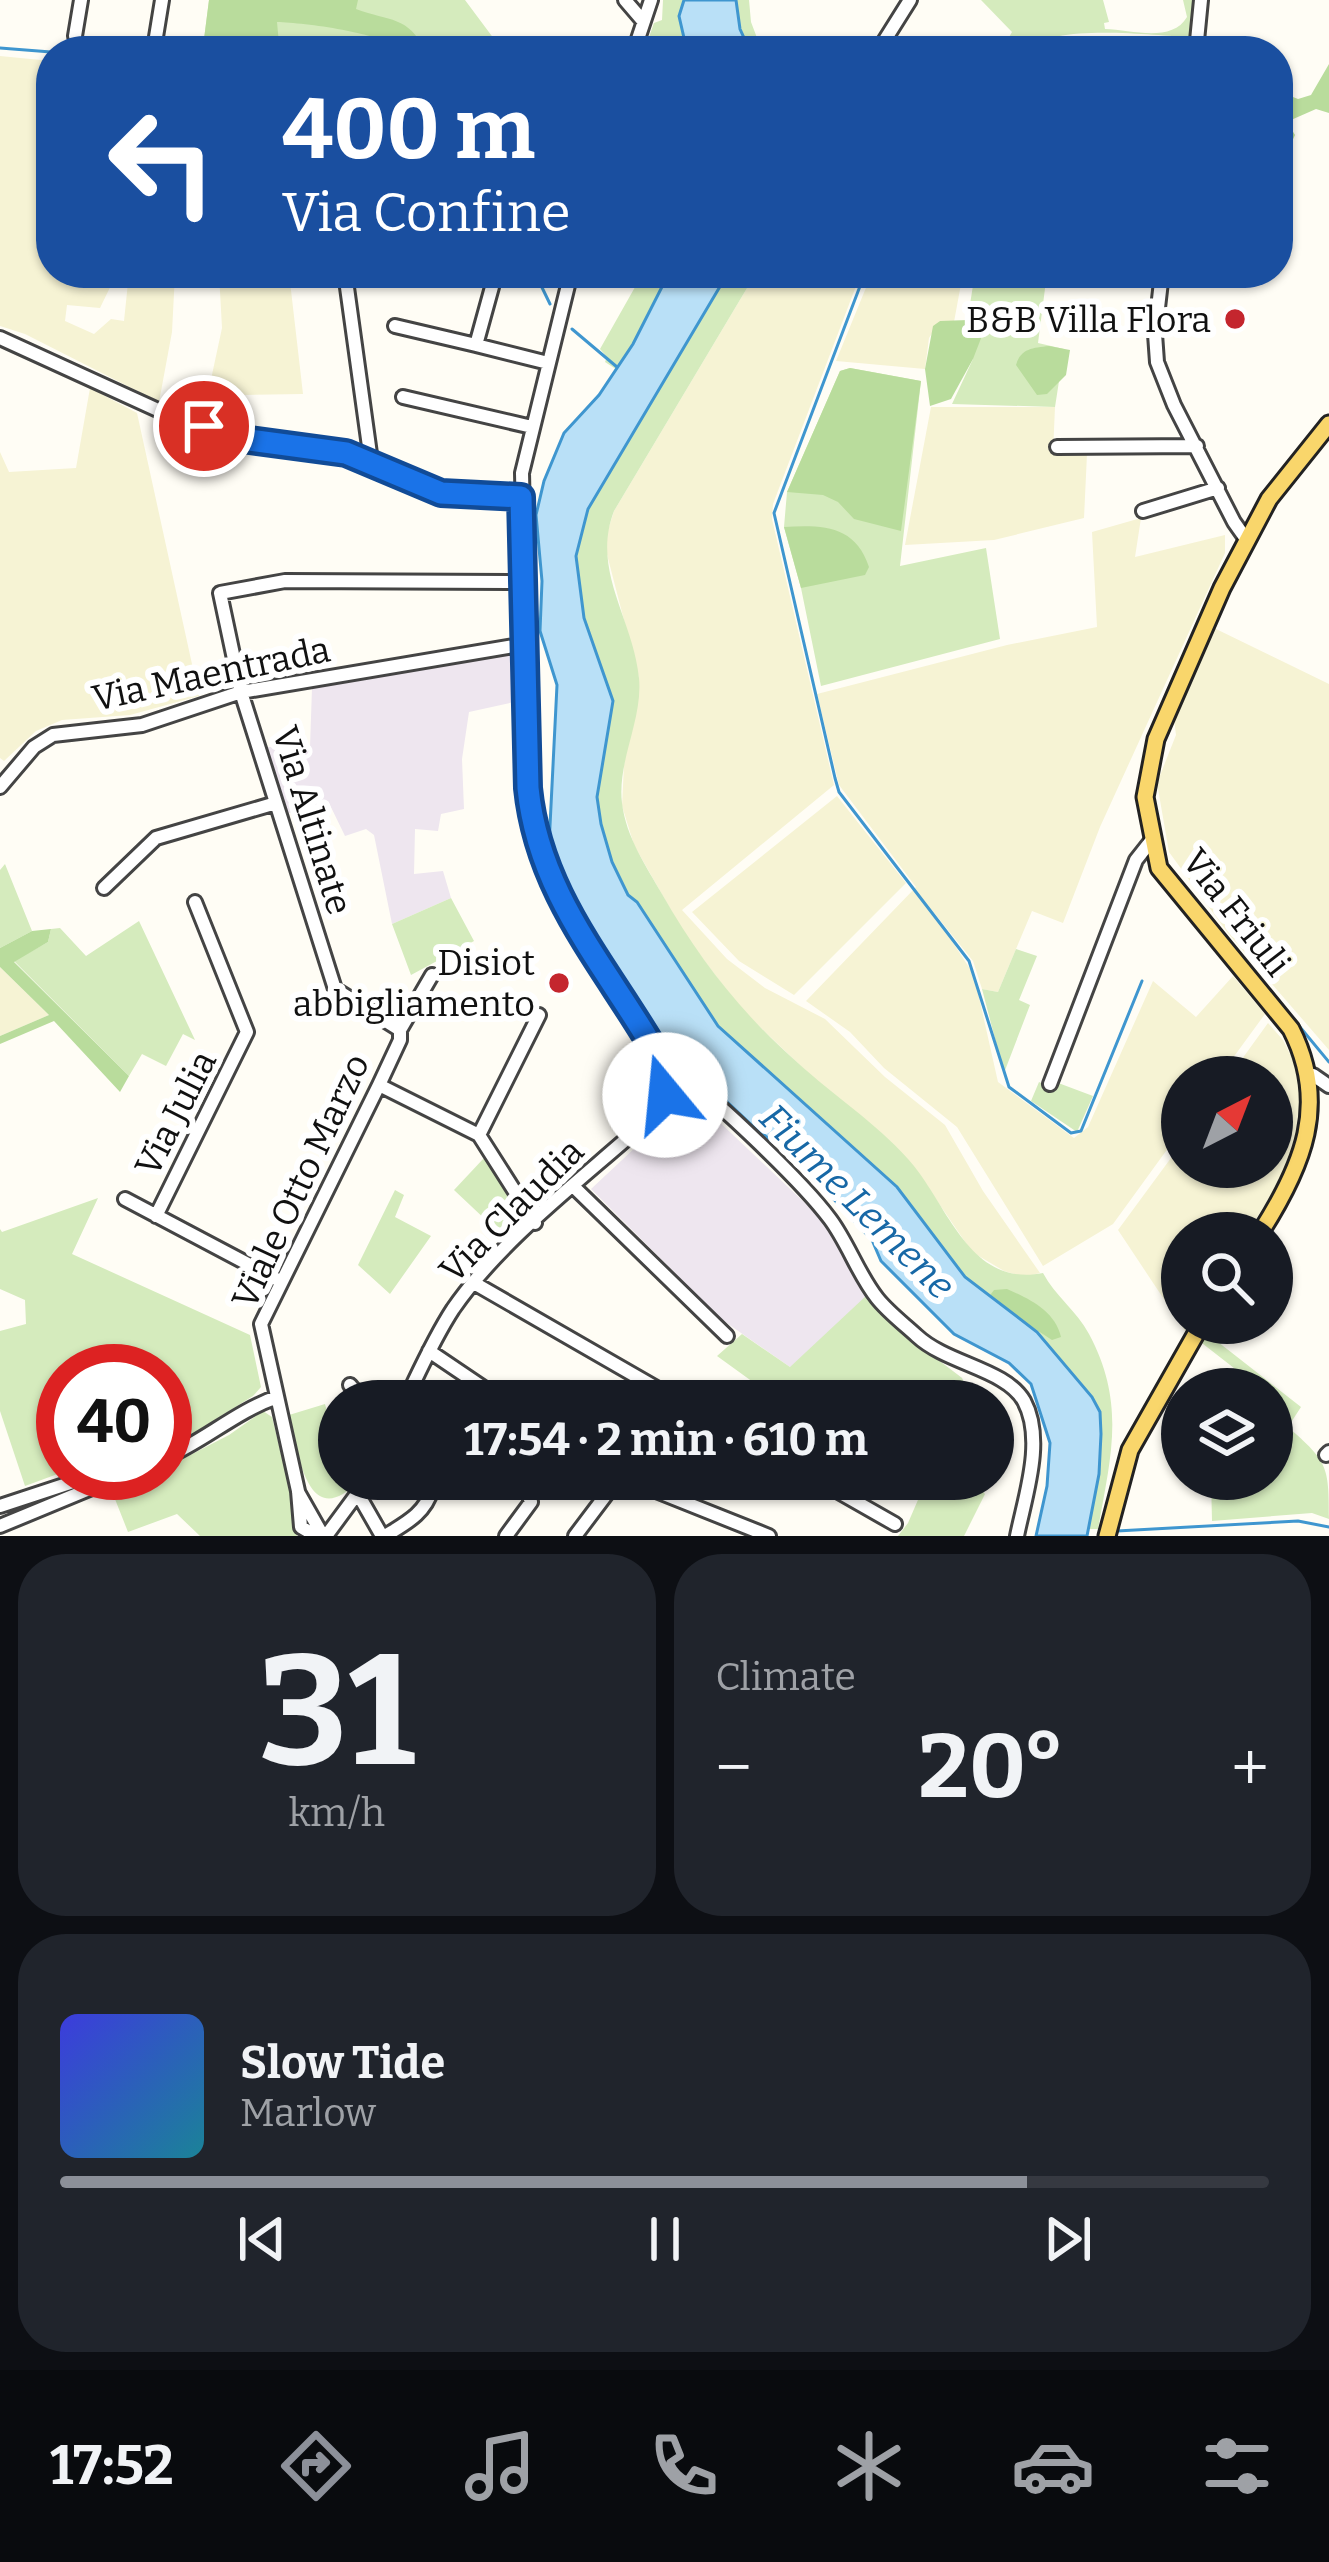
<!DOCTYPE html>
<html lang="en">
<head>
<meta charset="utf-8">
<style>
	body { margin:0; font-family:Bitter,serif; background:#20242c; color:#f1f3f6; height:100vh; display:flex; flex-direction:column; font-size:45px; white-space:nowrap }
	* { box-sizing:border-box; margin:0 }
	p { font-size:39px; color:#9ea1a6 }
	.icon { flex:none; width:66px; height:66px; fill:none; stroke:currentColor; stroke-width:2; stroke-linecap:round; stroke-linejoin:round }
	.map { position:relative; height:1536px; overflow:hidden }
	.sheet { display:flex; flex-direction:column; gap:18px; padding:18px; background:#0d0f14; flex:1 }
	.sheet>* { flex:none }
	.hud { position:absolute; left:36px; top:36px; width:1257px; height:252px; border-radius:48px; box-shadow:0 3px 9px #0004; background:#1a4fa0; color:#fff; overflow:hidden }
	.needle { width:78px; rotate:42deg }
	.fabs { position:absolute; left:1161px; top:1056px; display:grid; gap:24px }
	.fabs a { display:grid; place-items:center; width:132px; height:132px; border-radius:50%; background:#171b24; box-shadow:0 3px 9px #0004; font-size:60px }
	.speed { position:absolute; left:36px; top:1344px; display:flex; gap:24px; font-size:60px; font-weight:700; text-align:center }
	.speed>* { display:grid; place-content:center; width:156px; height:156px; border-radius:50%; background:#171b24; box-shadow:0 3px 9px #0004; line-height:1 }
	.speed .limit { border:18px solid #d22; background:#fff; color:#111 }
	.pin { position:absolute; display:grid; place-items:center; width:102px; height:102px; color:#fff; margin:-51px; border:6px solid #fff; border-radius:50%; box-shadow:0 3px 12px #0007 }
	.me { position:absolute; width:132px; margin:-66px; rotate:343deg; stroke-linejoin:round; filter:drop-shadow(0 0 9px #0008) }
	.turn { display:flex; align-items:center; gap:42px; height:252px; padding:0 48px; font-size:54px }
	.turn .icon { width:156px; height:156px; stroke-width:2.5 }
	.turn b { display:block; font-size:84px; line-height:102px }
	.big { font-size:90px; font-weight:700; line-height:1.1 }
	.sheet .widget { flex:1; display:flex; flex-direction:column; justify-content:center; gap:18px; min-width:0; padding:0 42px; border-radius:48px; background:#20242c }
	.sheet .dial { align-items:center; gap:0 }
	.dial b { font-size:156px; line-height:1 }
	.song { display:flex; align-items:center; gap:36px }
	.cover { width:144px; height:144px; border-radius:18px; background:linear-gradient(135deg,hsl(240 70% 55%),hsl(190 70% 35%)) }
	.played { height:12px; border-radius:6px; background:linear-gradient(90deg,#8c9099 80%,#363941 80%) }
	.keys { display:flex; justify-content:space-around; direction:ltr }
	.heat { display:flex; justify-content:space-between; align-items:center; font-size:66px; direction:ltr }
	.sheet .tiles { flex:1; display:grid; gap:18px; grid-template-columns:1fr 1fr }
	.widget:last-child { grid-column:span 2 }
	.trip { position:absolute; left:318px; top:1380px; width:696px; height:120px; border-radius:60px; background:#171b24; box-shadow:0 3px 9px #0004; font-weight:700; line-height:120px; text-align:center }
	.tabs { display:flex; height:192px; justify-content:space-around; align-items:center; background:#090b0e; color:#9ea1a6 }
	.tabs .icon { width:84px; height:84px }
	.tabs .active { color:#8c9099 }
	.tabs b { font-size:54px; color:#f1f3f6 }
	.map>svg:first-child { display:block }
	.industrial { fill:#eee6ef }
	.farmland { fill:#f6f3d4 }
	.green { fill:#d5ebbd }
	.forest { fill:#b9dc9c }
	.water { fill:#b9e0f7; stroke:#3f96cf; stroke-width:3 }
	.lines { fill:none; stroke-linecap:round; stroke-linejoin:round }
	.stream { stroke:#3f96cf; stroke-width:3 }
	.minor-casing { stroke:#444; stroke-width:18 }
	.major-casing { stroke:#222; stroke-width:21 }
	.minor { stroke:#fff; stroke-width:12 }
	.major { stroke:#f9d66b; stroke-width:15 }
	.route-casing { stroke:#114b97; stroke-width:30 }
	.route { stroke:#1a73e8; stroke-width:21 }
	.poi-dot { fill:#c4262e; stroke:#fff; stroke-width:4.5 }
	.labels { text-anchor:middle; stroke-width:12; stroke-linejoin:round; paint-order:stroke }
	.poi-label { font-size:36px; fill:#111; stroke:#fff; text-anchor:end }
	.street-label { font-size:36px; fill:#111; stroke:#fff }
	.water-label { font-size:39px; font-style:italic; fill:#1768a6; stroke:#fff }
</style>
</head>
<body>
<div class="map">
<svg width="1329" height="1536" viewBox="0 0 1329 1536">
	<rect width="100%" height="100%" fill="#fffdf5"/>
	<path class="industrial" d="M515 653 514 702 469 712 462 759 464 809 441 814 438 831 415 829 414 874 443 871 451 898 392 924 374 835 366 829 345 836 328 801 286 814 264 747H310L312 688Z
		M693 1097 826 1223 867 1295 912 1340 962 1378 971 1401H839L721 1319 591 1189 653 1131 658 1134Z"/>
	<path class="farmland" d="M0 56 51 61V273H117L100 308 67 305 65 321 94 334 111 319 124 321 129 273H180L175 274 172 332 159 402 25 334 0 326Z
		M219 273H289L303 394 240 395 245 430 204 412 222 328Z
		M756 273H861L773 504 772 519 834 785 682 910 727 959 765 988 825 1019 885 1077 945 1125 983 1191 1040 1273 1024 1277 1004 1271 972 1252 927 1186 740 1008 685 935 634 845 622 806 624 765 639 678 604 543 614 511Z
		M872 273H963L954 322 940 321 929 338 925 369 836 361Z
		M90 388 137 413 199 696 130 715 62 720 36 731 4 761 0 758V452L9 472 76 468Z
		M931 407H1055L1053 453 1087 454 1084 518 994 540 905 545Z
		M1141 518 1135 557 1225 535V553L1100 827 1063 923 1032 911 998 992 982 989 973 961 931 909 974 975 998 1082 1074 1138 1088 1127 1153 981 1196 1017 1233 976 1265 1014 1219 1077H1182V1129L1113 1224 1043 1266 957 1127 884 1068 850 1032 806 1001 916 887 839 785 817 694 1007 645 1097 627 1092 532Z
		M1214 628 1329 684V1050L1227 932 1169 852 1157 783 1176 735 1174 719Z
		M837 796 906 883 794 995 739 961 692 912Z
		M0 967 49 1015 0 1036Z
		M1268 1023 1283 1040 1296 1066 1305 1101 1303 1133 1287 1170 1247 1233H1182V1323H1190L1185 1331 1118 1230 1182 1143V1167H1272V1077H1229Z"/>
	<path class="green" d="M209 0H465L503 51H245L220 45 203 47Z
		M663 0H749L751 22 762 51H644L654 23 662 20Z
		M981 0H1103L1109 22 1104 23 1105 29C1132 30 1172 43 1187 17L1183 0H1196L1191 37C1154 36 1050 22 1027 51H1001L1012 32Z
		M643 273H756L614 511C591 571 633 618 639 678 643 720 617 761 622 803 626 837 646 866 662 894 699 959 742 1014 798 1063 833 1095 876 1123 908 1159 948 1203 968 1288 1043 1273 1055 1296 1077 1311 1089 1334 1126 1403 1111 1456 1098 1529H1054L1057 1390 604 914 575 677 543 533 625 375 605 362 607 357 600 349Z
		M975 273H1047L1038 343 1064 349 1055 407 952 404 973 359 967 323Z
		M850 368 921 381 900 566 986 548 1000 639 821 686 801 588 784 527 787 492 840 371Z
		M5 864 32 931 0 948V870Z
		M451 898 474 941 411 975 392 924Z
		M139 921 195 1040 183 1034 166 1066 142 1054 129 1076 14 961 48 942 51 929 60 928 86 956Z
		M1016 949 1037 956 1019 1000 1030 1005 1004 1073 982 989 998 992Z
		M1053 1081 1093 1096 1077 1132 1031 1101 1039 1082 1050 1087Z
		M484 1158 523 1220 505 1238 454 1190Z
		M395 1190 404 1195 395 1217 431 1236 390 1294 358 1265Z
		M98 1198 72 1254 250 1335 261 1387 253 1396 165 1451V1371H63V1472L25 1486 0 1411V1331L26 1324 25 1300 0 1289V1229L2 1232Z
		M867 1295 912 1340 962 1378 971 1401H839L824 1391 817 1401H803L774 1381 764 1390 717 1356 742 1334 790 1367Z
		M1204 1331 1301 1407 1288 1427C1328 1462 1329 1466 1329 1519L1312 1513 1212 1521 1211 1479H1272V1389H1256L1257 1386 1198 1340Z
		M325 1404 339 1457V1479H360C308 1536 298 1453 289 1415Z
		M263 1411 272 1417 296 1515 297 1536H200L177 1514 128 1532 111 1489 152 1473H165V1468L229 1435Z
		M927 1479H972L985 1494 964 1536H898L908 1523Z"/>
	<path class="forest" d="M209 0H358L356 9C390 22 408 15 425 51H401C382 32 305 23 277 22L279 44 286 51 203 47Z
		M1329 64V113L1316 109 1291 120 1289 125 1295 135 1287 152 1280 155 1278 91 1298 99 1311 95Z
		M968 320 985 328 973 359 951 399 930 406 925 369 933 326 940 321Z
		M1049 346 1070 350 1066 375 1047 394 1037 395 1016 365C1021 348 1033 348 1049 346Z
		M850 368 921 381 901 531 854 519 838 502 823 495 787 492 840 371Z
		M784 527C823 525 855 525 869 567L865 575 801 588Z
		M51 929 48 942 14 962 129 1076 120 1092 54 1021 0 1044V1036L49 1015 0 967V948L32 931Z
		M1007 1289C1030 1299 1055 1311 1061 1337L1052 1340 988 1298 994 1290Z"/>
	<path class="water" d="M684 0H736L740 29 750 51H687L679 16Z
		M669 273H728L588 509 576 556 584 618 613 701 597 797 601 824 612 862 628 895 637 902 718 1026 897 1187 965 1277 1037 1332 1092 1397 1100 1412 1101 1434 1099 1474 1087 1536H1036L1047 1486 1050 1443 1031 1384 1009 1363 954 1334 881 1261 872 1240 794 1157 757 1130 672 1050 622 980 574 899 549 846 557 685 540 631 542 581 536 515 544 481 564 433 599 395 633 344Z"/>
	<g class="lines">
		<path class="stream" d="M0 48 51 52
			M535 273 550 304
			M865 273 774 513 835 778 839 792 969 961 1009 1087 1071 1133 1081 1131 1142 981
			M572 329 617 367
			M1161 748 1168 733
			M1237 951 1329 1062
			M1117 1531 1298 1521 1329 1527"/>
		<g class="minor-casing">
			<path id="minor" d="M625 0 643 21
				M75 36 81 0
				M155 43 162 0
				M634 51 651 0
				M878 51 910 0
				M1196 51 1201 0
				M345 273 371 461
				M1162 273 1155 334 1157 362 1174 405 1234 522 1246 539
				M492 287 476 345 548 363
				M395 326 476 345
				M0 338 160 411 249 440 346 453 441 493 521 497
				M403 397 532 427
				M1057 447 1197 446
				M1143 511 1218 488
				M0 787 34 747 53 735 142 725 241 692 526 644
				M104 888 156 838 276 803
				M400 1030 335 989 241 692 220 593 285 581 525 582
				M663 1063C700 1082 804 1184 830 1219 848 1243 858 1274 877 1298 888 1312 904 1324 917 1336 947 1364 1006 1369 1024 1401 1045 1440 1025 1496 1017 1536
				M1313 1075 1329 1086
				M1050 1084 1136 860 1151 841
				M379 1085 479 1135 535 1223
				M479 1135 539 1015
				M574 1187 727 1336
				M125 1199 280 1281
				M156 1216 247 1032 195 902
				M474 1283 679 1401
				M429 1351 503 1401
				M350 1385 363 1401
				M405 1401C420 1370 434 1338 453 1309 502 1238 585 1177 649 1119 664 1102 672 1084 662 1063 614 981 547 907 530 812L522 473 571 273
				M1326 1455 1329 1452
				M165 1458C204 1441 237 1411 277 1397
				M626 1479 769 1536
				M816 1479 895 1524
				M298 1492 323 1536
				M358 1494 382 1536
				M0 1506 76 1481 115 1473
				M0 1526 128 1473
				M316 1536 301 1527 298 1491 261 1324 379 1085 400 1040V1030L432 975
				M326 1536 368 1479
				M385 1536C406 1523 425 1514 432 1489L427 1479
				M506 1536 531 1502 525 1485 515 1479
				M575 1536 618 1479"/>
		</g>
		<g class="major-casing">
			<path id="major" d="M1260 1233C1303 1166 1329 1104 1291 1029L1159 868 1145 797 1156 739 1222 588 1269 499 1329 424
				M1107 1536 1130 1450 1202 1323"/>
		</g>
		<use href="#minor" class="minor"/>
		<use href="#major" class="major"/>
	</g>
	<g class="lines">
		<g class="route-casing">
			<path id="route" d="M204 426 249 440 346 453 441 493 521 497 528 788C539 898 610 970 662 1063L667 1074 665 1095"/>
		</g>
		<use href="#route" class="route"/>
	</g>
	<g class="poi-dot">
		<circle cx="1235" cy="319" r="12"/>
		<circle cx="559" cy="983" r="12"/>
	</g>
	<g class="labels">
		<g class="poi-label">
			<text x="1211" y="332">B&amp;B Villa Flora</text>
			<text x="535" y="975">Disiot<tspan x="535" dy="41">abbigliamento</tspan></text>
		</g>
		<g class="street-label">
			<text transform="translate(211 673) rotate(-12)" y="13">Via Maentrada</text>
			<text transform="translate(313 820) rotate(73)" y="13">Via Altinate</text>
			<text transform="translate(1237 912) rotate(52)" y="13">Via Friuli</text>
			<text transform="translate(175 1113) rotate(-63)" y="13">Via Julia</text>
			<text transform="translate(300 1181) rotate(-65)" y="13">Viale Otto Marzo</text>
			<text transform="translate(511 1210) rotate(-45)" y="13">Via Claudia</text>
		</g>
		<g class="water-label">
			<text transform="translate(858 1201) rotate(45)" y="14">Fiume Lemene</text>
		</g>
	</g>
</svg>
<div class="fabs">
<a><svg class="needle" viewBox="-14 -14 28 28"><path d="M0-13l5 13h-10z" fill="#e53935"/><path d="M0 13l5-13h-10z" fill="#9ea1a6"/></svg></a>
<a><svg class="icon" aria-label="search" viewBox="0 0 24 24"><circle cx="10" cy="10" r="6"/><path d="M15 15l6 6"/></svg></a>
<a><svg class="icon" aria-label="layers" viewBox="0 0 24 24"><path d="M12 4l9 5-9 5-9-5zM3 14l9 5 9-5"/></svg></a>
</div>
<div class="speed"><div class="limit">40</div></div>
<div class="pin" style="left:204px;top:426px;background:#d93025"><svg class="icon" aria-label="arrive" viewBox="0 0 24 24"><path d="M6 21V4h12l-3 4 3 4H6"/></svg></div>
<svg class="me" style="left:665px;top:1095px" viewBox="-20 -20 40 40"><circle r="19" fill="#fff"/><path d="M0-13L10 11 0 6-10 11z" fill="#1a73e8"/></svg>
<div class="trip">17:54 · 2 min · 610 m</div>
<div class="hud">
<div class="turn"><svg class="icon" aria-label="left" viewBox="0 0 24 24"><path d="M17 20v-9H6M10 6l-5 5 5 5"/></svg><div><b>400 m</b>Via Confine</div></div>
</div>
</div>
<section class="sheet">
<div class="tiles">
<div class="widget dial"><b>31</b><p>km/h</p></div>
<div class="widget"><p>Climate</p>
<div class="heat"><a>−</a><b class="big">20°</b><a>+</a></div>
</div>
<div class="widget">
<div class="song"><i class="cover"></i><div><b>Slow Tide</b><p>Marlow</p></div></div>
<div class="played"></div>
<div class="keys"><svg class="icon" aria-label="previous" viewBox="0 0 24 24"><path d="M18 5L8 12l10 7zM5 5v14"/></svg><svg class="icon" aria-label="pause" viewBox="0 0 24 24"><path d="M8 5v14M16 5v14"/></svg><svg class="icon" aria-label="next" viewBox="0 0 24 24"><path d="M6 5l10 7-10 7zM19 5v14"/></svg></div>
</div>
</div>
</section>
<nav class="tabs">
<b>17:52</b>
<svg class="icon active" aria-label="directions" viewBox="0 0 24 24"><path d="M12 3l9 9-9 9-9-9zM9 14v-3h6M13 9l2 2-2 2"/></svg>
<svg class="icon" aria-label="music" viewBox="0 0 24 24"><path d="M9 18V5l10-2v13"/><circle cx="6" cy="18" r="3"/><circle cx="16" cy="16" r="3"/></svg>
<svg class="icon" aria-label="phone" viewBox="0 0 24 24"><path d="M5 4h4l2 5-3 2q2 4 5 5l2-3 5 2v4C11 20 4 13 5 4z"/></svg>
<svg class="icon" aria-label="climate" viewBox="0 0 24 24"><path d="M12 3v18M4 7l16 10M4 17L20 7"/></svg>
<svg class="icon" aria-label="car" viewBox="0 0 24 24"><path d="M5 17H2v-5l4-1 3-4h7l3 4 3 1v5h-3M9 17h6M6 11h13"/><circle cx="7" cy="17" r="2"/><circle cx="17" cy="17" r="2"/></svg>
<svg class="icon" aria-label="filters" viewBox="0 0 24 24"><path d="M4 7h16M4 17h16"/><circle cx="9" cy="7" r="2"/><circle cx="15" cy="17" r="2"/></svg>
</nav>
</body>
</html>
